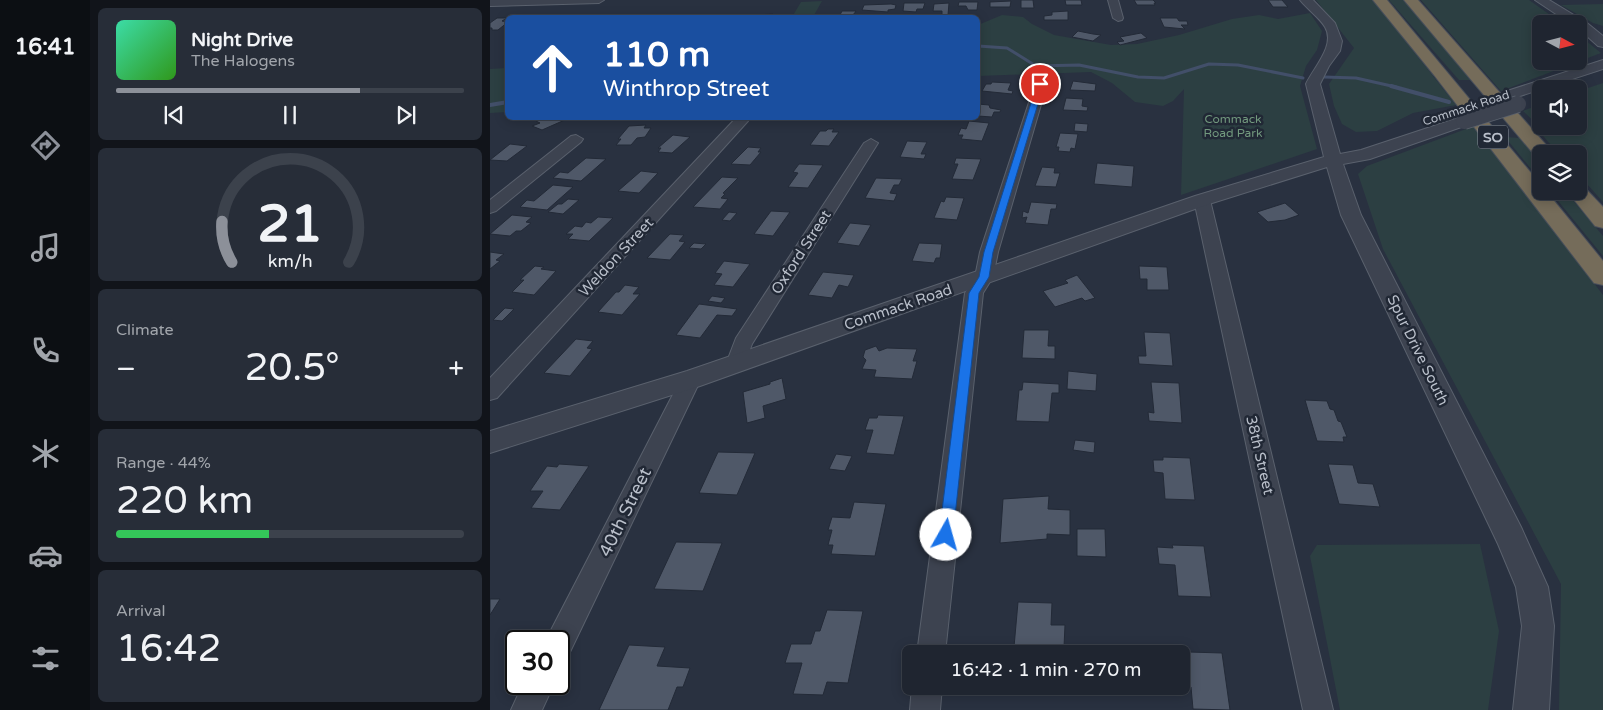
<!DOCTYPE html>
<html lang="en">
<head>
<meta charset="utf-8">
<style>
	body { margin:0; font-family:"Varela Round",sans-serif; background:#272d38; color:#f1f3f6; height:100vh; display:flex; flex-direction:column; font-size:19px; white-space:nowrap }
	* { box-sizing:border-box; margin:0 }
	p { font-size:16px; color:#a1a5ab }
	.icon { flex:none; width:28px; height:28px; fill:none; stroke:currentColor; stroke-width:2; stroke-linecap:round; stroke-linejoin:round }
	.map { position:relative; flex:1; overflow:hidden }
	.side { display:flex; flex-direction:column; gap:8px; padding:8px; background:#11141a; width:400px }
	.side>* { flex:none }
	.top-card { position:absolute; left:15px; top:15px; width:475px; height:105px; border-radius:8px; box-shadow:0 2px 12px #0003,0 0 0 1px #3c424c; background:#1a4fa0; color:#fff; overflow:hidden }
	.needle { width:32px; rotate:97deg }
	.controls { position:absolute; left:1042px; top:15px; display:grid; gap:10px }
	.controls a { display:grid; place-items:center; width:55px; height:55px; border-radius:8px; background:#1f2530; box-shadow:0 2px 12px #0003,0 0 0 1px #3c424c; font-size:25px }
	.speed { position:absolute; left:15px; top:630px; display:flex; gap:10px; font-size:25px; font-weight:700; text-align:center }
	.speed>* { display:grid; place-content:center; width:65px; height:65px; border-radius:50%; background:#1f2530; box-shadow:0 2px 12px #0003,0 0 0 1px #3c424c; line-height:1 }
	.speed .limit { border:2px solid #111; border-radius:8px; background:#fff; color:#111 }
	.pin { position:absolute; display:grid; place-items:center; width:42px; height:42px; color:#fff; margin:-21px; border:2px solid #fff; border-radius:50%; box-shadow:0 1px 5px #0007 }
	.me { position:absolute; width:55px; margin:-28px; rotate:7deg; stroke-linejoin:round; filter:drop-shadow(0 0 4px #0008) }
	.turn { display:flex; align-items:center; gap:18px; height:105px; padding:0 15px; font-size:22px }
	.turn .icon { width:65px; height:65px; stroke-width:2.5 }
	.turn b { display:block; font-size:35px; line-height:42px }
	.big { font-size:38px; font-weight:600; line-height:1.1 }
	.side .card { flex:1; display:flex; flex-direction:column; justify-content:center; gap:8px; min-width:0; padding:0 18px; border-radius:8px; background:#272d38 }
	.side .dial { align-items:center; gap:0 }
	.dial svg { height:130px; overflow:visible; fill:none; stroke:#3c424c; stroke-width:7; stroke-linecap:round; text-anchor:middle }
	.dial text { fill:#f1f3f6; stroke:none }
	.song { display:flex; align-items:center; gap:15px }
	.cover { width:60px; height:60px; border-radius:8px; background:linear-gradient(135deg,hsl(160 70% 55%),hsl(110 70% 35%)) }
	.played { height:5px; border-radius:2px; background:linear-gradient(90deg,#8c9099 70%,#3c424c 70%) }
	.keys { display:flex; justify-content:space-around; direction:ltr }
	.heat { display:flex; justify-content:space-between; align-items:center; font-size:28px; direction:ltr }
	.charge { height:8px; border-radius:4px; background:linear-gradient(90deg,#34c759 44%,#3c424c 0) }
	.trip { position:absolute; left:412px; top:645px; width:288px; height:50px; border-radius:8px; background:#1f2530; box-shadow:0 2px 12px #0003,0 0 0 1px #3c424c; font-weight:600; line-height:50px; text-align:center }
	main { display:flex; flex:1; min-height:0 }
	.menu { display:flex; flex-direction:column; width:90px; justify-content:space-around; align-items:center; background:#0c0f13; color:#a1a5ab }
	.menu .icon { width:35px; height:35px }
	.menu .active { color:#8c9099 }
	.menu b { font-size:22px; color:#f1f3f6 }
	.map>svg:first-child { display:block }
	.green { fill:#2c3f42 }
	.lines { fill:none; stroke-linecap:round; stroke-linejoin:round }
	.stream-far1 { stroke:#424f69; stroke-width:3 }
	.stream { stroke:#424f69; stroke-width:4 }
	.building { fill:#4f5868; stroke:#232a37 }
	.minor-casing { stroke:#5a616d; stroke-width:2 }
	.tertiary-casing { stroke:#5a616d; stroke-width:2 }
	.motorway-casing { stroke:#474e5a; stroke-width:2 }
	.minor { fill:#3d4350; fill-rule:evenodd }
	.tertiary { fill:#3d4350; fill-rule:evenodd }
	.motorway { fill:#756c5a; fill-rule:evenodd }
	.tertiary-bridge-casing { stroke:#5a616d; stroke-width:18; stroke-linecap:butt }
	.tertiary-bridge { stroke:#3d4350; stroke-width:16 }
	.route { fill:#1a73e8; stroke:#114b97 }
	.labels { text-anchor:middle; stroke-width:5; stroke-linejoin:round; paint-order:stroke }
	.far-street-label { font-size:12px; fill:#b9bfca; stroke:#212835 }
	.far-park-label { font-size:12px; fill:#72997e; stroke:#212835 }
	.shield { fill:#212835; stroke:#8b929d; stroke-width:1 }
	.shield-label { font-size:14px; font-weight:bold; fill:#b9bfca }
	.street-label { font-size:15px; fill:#b9bfca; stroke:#212835 }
	.near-street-label { font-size:18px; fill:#b9bfca; stroke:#212835 }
</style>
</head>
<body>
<main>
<nav class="menu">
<b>16:41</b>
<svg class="icon active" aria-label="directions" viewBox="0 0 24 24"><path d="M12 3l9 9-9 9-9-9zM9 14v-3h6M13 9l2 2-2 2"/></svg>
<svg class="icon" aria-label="music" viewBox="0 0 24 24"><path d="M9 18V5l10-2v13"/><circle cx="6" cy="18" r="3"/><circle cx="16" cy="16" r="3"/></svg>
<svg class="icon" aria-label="phone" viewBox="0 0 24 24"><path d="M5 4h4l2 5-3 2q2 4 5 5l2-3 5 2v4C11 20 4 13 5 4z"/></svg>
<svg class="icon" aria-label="climate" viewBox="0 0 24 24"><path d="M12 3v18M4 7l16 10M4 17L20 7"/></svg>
<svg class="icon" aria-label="car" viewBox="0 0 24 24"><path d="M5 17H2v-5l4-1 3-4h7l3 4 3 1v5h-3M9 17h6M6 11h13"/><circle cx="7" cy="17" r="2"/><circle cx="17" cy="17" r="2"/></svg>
<svg class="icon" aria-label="filters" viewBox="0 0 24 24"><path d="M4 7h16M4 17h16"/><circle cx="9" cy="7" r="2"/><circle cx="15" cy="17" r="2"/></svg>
</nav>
<section class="side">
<div class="card">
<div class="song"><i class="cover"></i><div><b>Night Drive</b><p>The Halogens</p></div></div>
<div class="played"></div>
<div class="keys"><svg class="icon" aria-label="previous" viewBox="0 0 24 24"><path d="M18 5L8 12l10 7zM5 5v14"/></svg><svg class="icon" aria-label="pause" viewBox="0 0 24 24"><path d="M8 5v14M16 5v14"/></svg><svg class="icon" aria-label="next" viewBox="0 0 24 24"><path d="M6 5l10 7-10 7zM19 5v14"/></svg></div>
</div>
<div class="card dial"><svg viewBox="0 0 100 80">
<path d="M14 69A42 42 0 1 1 86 69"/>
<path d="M14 69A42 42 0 0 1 8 44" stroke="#8c9099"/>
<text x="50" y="56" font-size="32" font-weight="700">21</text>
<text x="50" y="72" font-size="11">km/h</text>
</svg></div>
<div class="card"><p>Climate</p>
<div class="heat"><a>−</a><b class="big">20.5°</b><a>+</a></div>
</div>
<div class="card"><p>Range · 44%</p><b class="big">220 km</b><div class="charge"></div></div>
<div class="card"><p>Arrival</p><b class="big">16:42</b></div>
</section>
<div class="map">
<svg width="1113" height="710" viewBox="0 0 1113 710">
	<rect width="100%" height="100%" fill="#293140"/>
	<path class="green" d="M826 0H883L966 105 923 113 887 131 866 132 852 124 844 106 839 84 864 48Z
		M899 0H913L982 80H969Z
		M931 0H1039L1073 24H1051V61H1089V35L1111 53 1011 91Z
		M332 1 323 17H302L311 2Z
		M1113 4V26L1103 23 1071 5Z
		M820 13 832 31 827 50 816 66 810 86 827 149 691 195 694 89 683 101 673 106 645 102 622 83 601 72 488 76V25L512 15 533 17 542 24 564 35 621 45 647 44 689 35 742 19 769 15 788 19Z
		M17 68V112L0 113V69Z
		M1113 83V202L1089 175V154H1069L1046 128H1051L1033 111 1051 104V126H1089V91Z
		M984 126 1113 295V710H1069L1071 584 893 249 868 174 877 166Z
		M1015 137 1030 138 1051 163V181Z
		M1060 191H1075L1113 236V256Z
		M990 544 1009 631 998 710H850L820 556 827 545Z"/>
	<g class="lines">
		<path class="stream-far1" d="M488 46 517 48 546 66 589 65 648 77 674 78 719 64 748 65 813 78
			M834 77 866 78 906 87"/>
		<path class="stream" d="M901 86 959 102
			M0 105 18 102"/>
	</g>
	<path class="building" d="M531 0H543L544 8H531Z
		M575 0H591L592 5H576Z
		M644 0H663L666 3H664L665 5H647Z
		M778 0H792L798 7H783Z
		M521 1 520 7H500V2Z
		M469 2H488L487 10H478L476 6H468Z
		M414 3H435L433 9H427L426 12 413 11Z
		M459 3 458 15H452V11H443L444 4Z
		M401 4 406 5 405 9 398 10V12L372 10 374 5Z
		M352 11H366L364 14 355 18H325L326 16 350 15Z
		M578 11V20H554V16L562 15V12Z
		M283 14 281 18H242L249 16Z
		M7 18H17L12 21 18 22 8 30H2V28H0V23Z
		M670 18H687L689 21H697L698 25H691L695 29 674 27Z
		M588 31 603 34 611 35 603 41 582 37Z
		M651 33 657 38 630 45 627 42 634 41 630 37Z
		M583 81 606 84 605 91 580 90Z
		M502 82 521 83 518 90 523 91 522 94 492 91 496 84H501Z
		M576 98 593 99 592 106 598 107 597 111 573 110Z
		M488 104 499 105 500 108 511 110 510 112H504L502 117 488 116Z
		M54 118H73L77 119 52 130 42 126 50 123 46 121Z
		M479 121 499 123 492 141 471 139 473 135H468L471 128 476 129Z
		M585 123 598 124 597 132 584 131Z
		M156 125 154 128H161L155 137 147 138 141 145H126L131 139H128L139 126Z
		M338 129H344L342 132H349L339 146 320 145 330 131H336Z
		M570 133 588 134 585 149 581 148 580 152 568 151 569 147H566Z
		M183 135 200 137 182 153 168 152 171 148H168Z
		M417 141 437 142 431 154H436L434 159 410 157Z
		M20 144 37 146 17 161 0 160Z
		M258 147 271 148 268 152H271L260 165 241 164Z
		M96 158 116 159 91 181 63 178 70 172 78 173Z
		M466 158 491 159 483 180 462 179 468 164H464Z
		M607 163 644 166 642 187 604 184Z
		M309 164 333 165 318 188 298 187 308 173 303 172Z
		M552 167 565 168 564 173H570L566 187 545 186Z
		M151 171 168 173 149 193 128 191Z
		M232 177 248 178 233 193 235 194 231 198 238 199 230 209 203 207Z
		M386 178 412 179 409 185H404L400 193 407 194 404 201 375 198Z
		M63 185 83 187 57 210 30 207 37 200 44 201Z
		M456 197 474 198 467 220 444 218 451 201 454 202Z
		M78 199 89 200 73 214 58 212 68 204H72Z
		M541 202 567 204 566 209H561L558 225 535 223 537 217 532 218 533 211 538 213Z
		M795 203 809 215 795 220 778 222 767 212Z
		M281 211 300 212 283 236 264 234Z
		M239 212 247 213 240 221 232 220Z
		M22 215 42 217 36 222 41 223 31 231H26L20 236 0 234Z
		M108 217 123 218 99 241 78 239 83 234H76L85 226 92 227 96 222 101 223Z
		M360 223 381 225 369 246 347 243Z
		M180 234 194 235 189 241 195 242 180 260 157 258Z
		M204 243 216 244 211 249 199 248Z
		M429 243 452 244 450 258H446L444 263 422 261Z
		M0 252 14 254 6 260 10 261 0 269Z
		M234 261 260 264 243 287 224 285 232 274 225 273Z
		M45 266 54 267 51 269 66 271 44 295 22 292 34 280H30Z
		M649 266 677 267 679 290H657V279H650Z
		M333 272 364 275 358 287 349 285 342 298 318 295Z
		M587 275 605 298 595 301 592 298 565 307 553 291 578 283 575 280Z
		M135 285 149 287 143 294H150L132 315 108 312 126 292H129Z
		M222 296 235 298 231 303 218 301Z
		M209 304 247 309 242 316 227 315 210 338 186 335Z
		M15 308 24 309 12 321 3 320Z
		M534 330H559L558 346H565V359L532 358Z
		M654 332 680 333 683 366 649 364 648 356H656Z
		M86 339 103 341 97 348 102 349 80 376 54 373Z
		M386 346 389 351 397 348 427 349 423 361H427L422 379 384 377 386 370 372 369 376 360 373 357 375 350Z
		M578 371 607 374 606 391 577 389Z
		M292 378 296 399 273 406 275 418 257 423 253 392 280 384V382Z
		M533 382 569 384V393H562L559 422 526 421 529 390H532Z
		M661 382 689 383 692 423 659 421 658 412 664 413Z
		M815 400 837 401 840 409 844 410 848 421 851 422 857 437H853L854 442 827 441Z
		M388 415 414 416 404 455 376 453 383 430H375L379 418H387Z
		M585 440 605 442 604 453 583 450Z
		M228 452 265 453 247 495 209 493Z
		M346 454 362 456 355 471 339 469Z
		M673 457 700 458 705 500 675 499 673 473 664 472 663 460H673Z
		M69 464 99 466 70 510 41 508 53 491H40L57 466 67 467Z
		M838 464 863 465 868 483 883 484 890 507 849 504Z
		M559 496 558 509 580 510V535L557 534V539L510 543 513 499Z
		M364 502 396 504 385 556 341 554 343 545H338L342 530H338L342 517 360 518Z
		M587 529H615L616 557 587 556Z
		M186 542 232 543 213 591 164 589Z
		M682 545 714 546 721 597 688 596 685 565 669 564 667 547 683 548Z
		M0 599H10L0 615Z
		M528 602 562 603 561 625H575L574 647H561V649L524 647Z
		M337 610 373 611 358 683 337 682 333 695 303 694 312 663H295L301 644H321L325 631H330Z
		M139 645 175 647 167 666 200 668 193 687H187L178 710H109Z
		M699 652 732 653 740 710 703 709 701 687H698L695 660H700Z"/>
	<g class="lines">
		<g class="minor-casing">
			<path id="minor" d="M0 0H114L109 3 0 6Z
				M618 0H628L633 18 632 20 628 21 623 18Z
				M551 80 557 84 508 252 503 277 493 293 455 654H427L475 293 485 277 490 252 545 84Z
				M246 118H256L258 121 7 398 0 400V378Z
				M86 135 93 139 91 142 6 211 0 213V200L81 136Z
				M381 139 388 143 262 344 253 369 246 372 239 369 236 364 246 338 374 143Z
				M712 195 718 197 720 200 843 710H813L704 200 706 197Z
				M201 371 208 373 211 379 79 654 69 658V641H56L59 634 194 373Z
				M33 684H64L52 710H21Z
				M422 686H452L450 710H420Z"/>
		</g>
		<g class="tertiary-casing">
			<path id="tertiary" d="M810 0H823L845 23 852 41 850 51 839 66 830 84 850 154 871 150 974 116 980 118 982 121 980 124 880 159 853 164 871 215 1031 527 1058 587 1064 626 1059 710H1023L1032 626 1026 587 1008 544 851 215 837 167 719 204 210 386 0 453V431L197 371 705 196 834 157 816 84C824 67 846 45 835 27 829 17 817 9 810 0Z
				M1045 0H1059L1097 23 1113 36V47L1108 46 1089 29V24H1081Z
				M1113 60V69L1024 98H1014L1012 95 1014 92Z"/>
		</g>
		<g class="motorway-casing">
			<path id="motorway" d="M883 0H897L1051 185V191H1056L1113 261V285L1104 283 944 75Z
				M914 0H928L1064 154H1051V159L1047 158Z
				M1089 185 1094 187 1113 207V228L1105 226 1077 191H1089Z"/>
		</g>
		<use href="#minor" class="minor"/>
		<use href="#tertiary" class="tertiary"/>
		<use href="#motorway" class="motorway"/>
		<g class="tertiary-bridge-casing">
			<path id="tertiary-bridge" d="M974 121 1028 104"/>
		</g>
		<use href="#tertiary-bridge" class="tertiary-bridge"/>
	</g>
	<path class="route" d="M550 82 554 84 503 252 499 277 489 293 463 535 461 540 456 542 451 540 449 535 479 293 489 277 494 252 547 84Z"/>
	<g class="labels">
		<g class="far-street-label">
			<text transform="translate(976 108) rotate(-18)" y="4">Commack Road</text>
		</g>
		<g class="far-park-label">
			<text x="743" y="123">Commack<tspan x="743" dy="14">Road Park</tspan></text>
		</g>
		<rect class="shield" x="988" y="125.5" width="30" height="23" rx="4"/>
		<g class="shield-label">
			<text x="1003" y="142">SO</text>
		</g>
		<g class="street-label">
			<text transform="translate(311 252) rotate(-57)" y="5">Oxford Street</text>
			<text transform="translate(126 257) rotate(-47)" y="5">Weldon Street</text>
			<text transform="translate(408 307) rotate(-19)" y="5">Commack Road</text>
			<text transform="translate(928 350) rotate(64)" y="5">Spur Drive South</text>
			<text transform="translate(770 455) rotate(77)" y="5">38th Street</text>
		</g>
		<g class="near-street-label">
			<text transform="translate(135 512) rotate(-64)" y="6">40th Street</text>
		</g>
	</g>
</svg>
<div class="controls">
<a><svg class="needle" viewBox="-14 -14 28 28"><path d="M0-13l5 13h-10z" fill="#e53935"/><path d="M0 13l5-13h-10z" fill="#a1a5ab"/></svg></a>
<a><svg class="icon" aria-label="sound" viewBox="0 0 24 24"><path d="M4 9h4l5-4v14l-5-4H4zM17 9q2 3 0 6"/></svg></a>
<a><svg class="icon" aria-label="layers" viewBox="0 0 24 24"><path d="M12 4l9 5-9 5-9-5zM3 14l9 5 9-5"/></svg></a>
</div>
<div class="speed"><div class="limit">30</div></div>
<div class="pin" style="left:550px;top:84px;background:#d93025"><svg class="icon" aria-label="arrive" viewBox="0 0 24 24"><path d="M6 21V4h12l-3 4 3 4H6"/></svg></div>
<svg class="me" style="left:456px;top:535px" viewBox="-20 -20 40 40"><circle r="19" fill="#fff"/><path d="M0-13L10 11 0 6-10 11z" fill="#1a73e8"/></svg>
<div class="trip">16:42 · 1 min · 270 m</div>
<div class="top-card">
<div class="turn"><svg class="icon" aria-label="ahead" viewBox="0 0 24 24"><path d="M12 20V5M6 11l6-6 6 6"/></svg><div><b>110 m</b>Winthrop Street</div></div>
</div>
</div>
</main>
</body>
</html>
